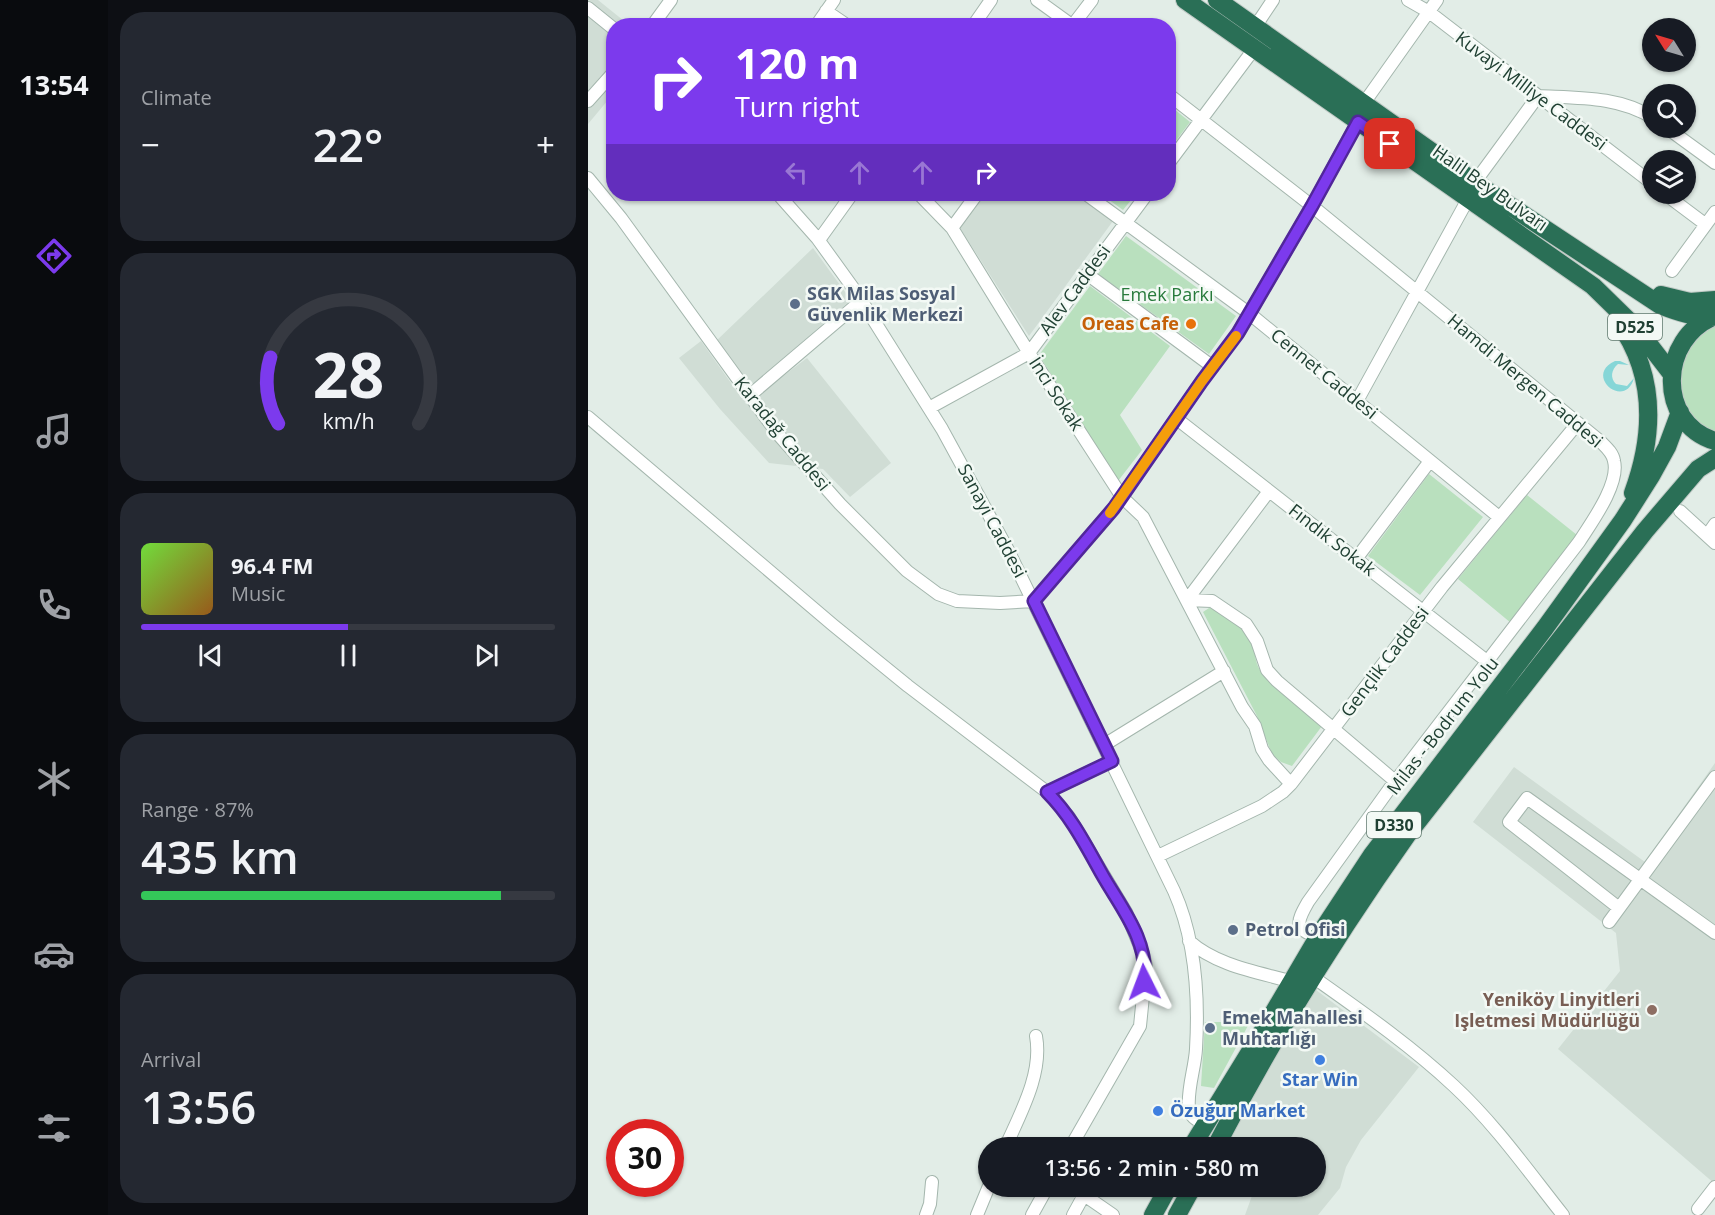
<!DOCTYPE html>
<html lang="en">
<head>
<meta charset="utf-8">
<style>
	body { margin:0; font-family:"Open Sans",sans-serif; background:#242831; color:#f1f3f6; height:100vh; display:flex; flex-direction:column; font-size:22px; white-space:nowrap }
	* { box-sizing:border-box; margin:0 }
	p { font-size:20px; color:#9ea1a6 }
	.icon { flex:none; width:33px; height:33px; fill:none; stroke:currentColor; stroke-width:2; stroke-linecap:round; stroke-linejoin:round }
	.map { position:relative; flex:1; overflow:hidden }
	.details { display:flex; flex-direction:column; gap:12px; padding:12px; background:#0d0f14; width:480px }
	.details>* { flex:none }
	.hud { position:absolute; left:18px; top:18px; width:570px; height:183px; border-radius:24px; box-shadow:0 2px 4px #0004; background:#7c3aed; color:#fff; overflow:hidden }
	.needle { width:39px; rotate:307deg }
	.fabs { position:absolute; left:1054px; top:18px; display:grid; gap:12px }
	.fabs a { display:grid; place-items:center; width:54px; height:54px; border-radius:50%; background:#171b24; box-shadow:0 2px 4px #0004; font-size:30px }
	.speed { position:absolute; left:18px; top:1119px; display:flex; gap:12px; font-size:30px; font-weight:700; text-align:center }
	.speed>* { display:grid; place-content:center; width:78px; height:78px; border-radius:50%; background:#171b24; box-shadow:0 2px 4px #0004; line-height:1 }
	.speed .limit { border:9px solid #d22; background:#fff; color:#111 }
	.pin { position:absolute; display:grid; place-items:center; width:51px; height:51px; color:#fff; margin:-26px; border-radius:12px; box-shadow:0 3px 9px #0006 }
	.me { position:absolute; width:66px; margin:-33px; rotate:357deg; stroke-linejoin:round; filter:drop-shadow(0 0 4px #0008) }
	.turn { display:flex; align-items:center; gap:21px; height:126px; padding:0 30px; font-size:27px }
	.turn .icon { width:78px; height:78px; stroke-width:2.5 }
	.turn b { display:block; font-size:42px; line-height:51px }
	.lanes { display:flex; align-items:center; height:57px; padding:0 30px; background:#0003; justify-content:center; gap:30px; direction:ltr }
	.lanes .off { opacity:.35 }
	.big { font-size:45px; font-weight:600; line-height:1.1 }
	.details .tile { flex:1; display:flex; flex-direction:column; justify-content:center; gap:9px; min-width:0; padding:0 21px; border-radius:24px; background:#242831 }
	.details .dial { align-items:center; gap:0 }
	.dial svg { height:156px; overflow:visible; fill:none; stroke:#363941; stroke-width:7; stroke-linecap:round; text-anchor:middle }
	.dial text { fill:#f1f3f6; stroke:none }
	.song { display:flex; align-items:center; gap:18px }
	.cover { width:72px; height:72px; border-radius:9px; background:linear-gradient(135deg,hsl(100 70% 55%),hsl(30 70% 35%)) }
	.played { height:6px; border-radius:3px; background:linear-gradient(90deg,#7c3aed 50%,#363941 50%) }
	.keys { display:flex; justify-content:space-around; direction:ltr }
	.heat { display:flex; justify-content:space-between; align-items:center; font-size:33px; direction:ltr }
	.charge { height:9px; border-radius:4px; background:linear-gradient(90deg,#34c759 87%,#363941 0) }
	.trip { position:absolute; left:390px; top:1137px; width:348px; height:60px; border-radius:30px; background:#171b24; box-shadow:0 2px 4px #0004; font-weight:600; line-height:60px; text-align:center }
	main { display:flex; flex:1; min-height:0 }
	.tab-bar { display:flex; flex-direction:column; width:108px; justify-content:space-around; align-items:center; background:#090b0e; color:#9ea1a6 }
	.tab-bar .icon { width:42px; height:42px }
	.tab-bar .selected { color:#7c3aed }
	.tab-bar b { font-size:27px; color:#f1f3f6 }
	.map>svg:first-child { display:block }
	.built { fill:#d0ddd5 }
	.green { fill:#b9e0be }
	.water { fill:#86d6d7 }
	.lines { fill:none; stroke-linecap:round; stroke-linejoin:round }
	.minor-casing { stroke:#a4b6ad; stroke-width:14 }
	.highway-casing { stroke:#c1cac6; stroke-width:20 }
	.minor { stroke:#fff; stroke-width:12 }
	.highway { stroke:#2a6f56; stroke-width:18 }
	.route-casing { stroke:#51269a; stroke-width:15 }
	.route { stroke:#7c3aed; stroke-width:10 }
	.slow { stroke:#f59e0b; stroke-width:10 }
	.service-dot { fill:#5c6f8a; stroke:#f3f9f5; stroke-width:2 }
	.food-dot { fill:#e8710a; stroke:#f3f9f5; stroke-width:2 }
	.education-dot { fill:#8d6e63; stroke:#f3f9f5; stroke-width:2 }
	.shop-dot { fill:#3f7fe0; stroke:#f3f9f5; stroke-width:2 }
	.labels { text-anchor:middle; stroke-width:5; stroke-linejoin:round; paint-order:stroke }
	.shield { fill:#f3f9f5; stroke:#5f786d; stroke-width:1.5 }
	.shield-label { font-size:16px; font-weight:bold; fill:#204033 }
	.street-label { font-size:18px; fill:#204033; stroke:#f3f9f5 }
	.service-label { font-size:18px; font-weight:bold; fill:#4e5e75; stroke:#f3f9f5; text-anchor:start }
	.park-label { font-size:18px; fill:#277a3b; stroke:#f3f9f5 }
	.food-label { font-size:18px; font-weight:bold; fill:#c56008; stroke:#f3f9f5; text-anchor:end }
	.education-label { font-size:18px; font-weight:bold; fill:#785e54; stroke:#f3f9f5; text-anchor:end }
	.shop-label { font-size:18px; font-weight:bold; fill:#366cbe; stroke:#f3f9f5 }
</style>
</head>
<body>
<main>
<nav class="tab-bar">
<b>13:54</b>
<svg class="icon selected" aria-label="directions" viewBox="0 0 24 24"><path d="M12 3l9 9-9 9-9-9zM9 14v-3h6M13 9l2 2-2 2"/></svg>
<svg class="icon" aria-label="music" viewBox="0 0 24 24"><path d="M9 18V5l10-2v13"/><circle cx="6" cy="18" r="3"/><circle cx="16" cy="16" r="3"/></svg>
<svg class="icon" aria-label="phone" viewBox="0 0 24 24"><path d="M5 4h4l2 5-3 2q2 4 5 5l2-3 5 2v4C11 20 4 13 5 4z"/></svg>
<svg class="icon" aria-label="climate" viewBox="0 0 24 24"><path d="M12 3v18M4 7l16 10M4 17L20 7"/></svg>
<svg class="icon" aria-label="car" viewBox="0 0 24 24"><path d="M5 17H2v-5l4-1 3-4h7l3 4 3 1v5h-3M9 17h6M6 11h13"/><circle cx="7" cy="17" r="2"/><circle cx="17" cy="17" r="2"/></svg>
<svg class="icon" aria-label="filters" viewBox="0 0 24 24"><path d="M4 7h16M4 17h16"/><circle cx="9" cy="7" r="2"/><circle cx="15" cy="17" r="2"/></svg>
</nav>
<section class="details">
<div class="tile"><p>Climate</p>
<div class="heat"><a>−</a><b class="big">22°</b><a>+</a></div>
</div>
<div class="tile dial"><svg viewBox="0 0 100 80">
<path d="M14 69A42 42 0 1 1 86 69"/>
<path d="M14 69A42 42 0 0 1 10 35" stroke="#7c3aed"/>
<text x="50" y="56" font-size="32" font-weight="700">28</text>
<text x="50" y="72" font-size="11">km/h</text>
</svg></div>
<div class="tile">
<div class="song"><i class="cover"></i><div><b>96.4 FM</b><p>Music</p></div></div>
<div class="played"></div>
<div class="keys"><svg class="icon" aria-label="previous" viewBox="0 0 24 24"><path d="M18 5L8 12l10 7zM5 5v14"/></svg><svg class="icon" aria-label="pause" viewBox="0 0 24 24"><path d="M8 5v14M16 5v14"/></svg><svg class="icon" aria-label="next" viewBox="0 0 24 24"><path d="M6 5l10 7-10 7zM19 5v14"/></svg></div>
</div>
<div class="tile"><p>Range · 87%</p><b class="big">435 km</b><div class="charge"></div></div>
<div class="tile"><p>Arrival</p><b class="big">13:56</b></div>
</section>
<div class="map">
<svg width="1127" height="1215" viewBox="0 0 1127 1215">
	<rect width="100%" height="100%" fill="#e2ede7"/>
	<path class="built" d="M0 0H10L41 25 26 26 25 94 0 124Z
		M396 194H487L525 221 441 336 372 228Z
		M225 248 263 300 161 387 127 342Z
		M113 341 158 404 219 358 303 463 262 497 235 469 181 463 132 409 91 358Z
		M1127 763V1184L970 1049 1032 971 1028 933 885 822 926 767 1057 862Z
		M724 987 831 1067 773 1140 758 1167 752 1188 730 1215H657L665 1193 654 1187 728 1186V1148H634Z"/>
	<path class="green" d="M581 105 602 122 581 150H580Z
		M513 194H548L535 210Z
		M538 236 648 316 621 354 510 274Z
		M502 286 582 346 532 415 554 450 530 481 451 355Z
		M1127 325V433L1111 423 1098 408 1092 391 1096 354 1107 338Z
		M841 474 895 517 832 595 780 556Z
		M939 495 989 535 923 623 870 579Z
		M624 606C639 617 659 627 665 646 668 656 667 664 674 673L734 726 704 766 693 762 684 754 669 716 615 612Z
		M617 1022H662L626 1088 613 1086Z"/>
	<path class="water" d="M1027 361H1032L1041 365 1030 364C1023 370 1022 378 1028 384L1039 386 1046 378C1037 411 995 375 1027 361Z"/>
	<g class="lines">
		<g class="minor-casing">
			<path id="minor" d="M449 0 485 26
				M820 0 841 12 1065 184
				M0 8 26 29
				M238 11 260 26
				M64 26 83 0
				M228 26 246 0
				M385 26 403 0
				M492 26 488 21 504 0
				M667 27 685 0
				M580 94 724 206 1013 442C1018 447 1025 453 1026 461 1032 484 1003 523 991 542L802 788 720 902C708 923 706 929 730 937
				M0 101 26 72
				M776 103 849 0
				M1079 128 1127 163
				M580 164 666 49
				M0 178 33 218 189 433 252 504 319 571 350 594 369 601 412 603 446 601 526 508 614 381 650 333 724 206 770 121
				M887 182 950 96C989 98 1031 96 1065 118
				M190 194 229 238 268 292 354 429 420 550 586 891C607 938 611 997 608 1049 607 1068 599 1089 601 1108 602 1117 609 1120 616 1124
				M331 194 364 228 441 353 534 497 555 517 654 707 667 726 674 749 681 760 703 784
				M498 194 662 314 911 517
				M1077 194 1117 224
				M364 228 389 194
				M231 240 264 194
				M1084 271 1127 212
				M499 274 625 367
				M161 396 273 301
				M769 401 880 199
				M341 408 441 353 559 194
				M0 417 245 625 320 686 459 792 481 817 538 912 555 954 558 966 552 1026 482 1148
				M589 419 900 662
				M1092 511 1127 543
				M1120 534 1127 524
				M768 559 842 461
				M599 600 624 601 658 624 669 641 679 670 689 681 807 781
				M599 600 681 491
				M516 745 636 671
				M459 792 524 761
				M570 856 674 806 695 792 703 784 854 587 990 423
				M1031 908 921 822 939 798 1127 933
				M1021 922 1127 777
				M601 941C629 966 670 972 705 982
				M725 977C773 1011 822 1045 866 1086 907 1124 940 1171 975 1215
				M417 1148C432 1114 455 1074 448 1036
				M483 1186 525 1215
				M1110 1209 1127 1187
				M338 1215 342 1204 344 1182
				M389 1215 401 1186
				M444 1215 460 1186
				M485 1215 496 1195"/>
		</g>
		<g class="highway-casing">
			<path id="highway" d="M597 0 1005 286 1049 329 1083 373
				M629 0 898 190 1072 305C1090 312 1107 318 1127 316
				M1073 295 1102 302 1127 300
				M1127 316C1071 338 1068 423 1127 441
				M1029 320C1068 373 1067 433 1045 493
				M603 1148 673 1034 730 937 784 855 957 628 1035 520 1063 476 1079 447 1092 412
				M627 1148C684 1039 748 935 819 835L1057 531 1110 469 1127 458
				M565 1215 581 1186
				M589 1215 605 1186"/>
		</g>
		<use href="#minor" class="minor"/>
		<use href="#highway" class="highway"/>
	</g>
	<g class="lines">
		<g class="route-casing">
			<path id="route" d="M556 982C561 941 534 909 515 876 498 846 484 817 459 792L524 761 446 601 526 508 614 381 650 333 724 206 770 122 802 144"/>
		</g>
		<use href="#route" class="route"/>
		<path class="slow" d="M522 513 614 381 648 336"/>
	</g>
	<g class="service-dot">
		<circle cx="207" cy="304" r="6"/>
		<circle cx="645" cy="930" r="6"/>
		<circle cx="622" cy="1028" r="6"/>
	</g>
	<circle class="food-dot" cx="603" cy="324" r="6"/>
	<circle class="education-dot" cx="1064" cy="1010" r="6"/>
	<g class="shop-dot">
		<circle cx="732" cy="1060" r="6"/>
		<circle cx="570" cy="1111" r="6"/>
	</g>
	<g class="labels">
		<g class="shield">
			<rect x="1020" y="314" width="54" height="26" rx="4.5"/>
			<rect x="779" y="812" width="54" height="26" rx="4.5"/>
		</g>
		<g class="shield-label">
			<text x="1047" y="333">D525</text>
			<text x="806" y="831">D330</text>
		</g>
		<g class="street-label">
			<text transform="translate(943 91) rotate(37)" y="6">Kuvayi Milliye Caddesi</text>
			<text transform="translate(902 188) rotate(35)" y="6">Halil Bey Bulvarı</text>
			<text transform="translate(487 290) rotate(-54)" y="6">Alev Caddesi</text>
			<text transform="translate(736 374) rotate(39)" y="6">Cennet Caddesi</text>
			<text transform="translate(937 381) rotate(40)" y="6">Hamdi Mergen Caddesi</text>
			<text transform="translate(468 394) rotate(57)" y="6">İnci Sokak</text>
			<text transform="translate(194 434) rotate(51)" y="6">Karadağ Caddesi</text>
			<text transform="translate(404 521) rotate(62)" y="6">Sanayi Caddesi</text>
			<text transform="translate(744 540) rotate(38)" y="6">Fındık Sokak</text>
			<text transform="translate(797 662) rotate(-53)" y="6">Gençlik Caddesi</text>
			<text transform="translate(855 726) rotate(-52)" y="6">Milas - Bodrum Yolu</text>
		</g>
		<g class="service-label">
			<text x="219" y="300">SGK Milas Sosyal<tspan x="219" dy="21">Güvenlik Merkezi</tspan></text>
			<text x="657" y="936">Petrol Ofisi</text>
			<text x="634" y="1024">Emek Mahallesi<tspan x="634" dy="21">Muhtarlığı</tspan></text>
		</g>
		<g class="park-label">
			<text x="579" y="301">Emek Parkı</text>
		</g>
		<g class="food-label">
			<text x="591" y="330">Oreas Cafe</text>
		</g>
		<g class="education-label">
			<text x="1052" y="1006">Yeniköy Linyitleri<tspan x="1052" dy="21">Işletmesi Müdürlüğü</tspan></text>
		</g>
		<g class="shop-label">
			<text x="732" y="1086">Star Win</text>
			<text x="582" y="1117" text-anchor="start">Özuğur Market</text>
		</g>
	</g>
</svg>
<div class="fabs">
<a><svg class="needle" viewBox="-14 -14 28 28"><path d="M0-13l5 13h-10z" fill="#e53935"/><path d="M0 13l5-13h-10z" fill="#9ea1a6"/></svg></a>
<a><svg class="icon" aria-label="search" viewBox="0 0 24 24"><circle cx="10" cy="10" r="6"/><path d="M15 15l6 6"/></svg></a>
<a><svg class="icon" aria-label="layers" viewBox="0 0 24 24"><path d="M12 4l9 5-9 5-9-5zM3 14l9 5 9-5"/></svg></a>
</div>
<div class="speed"><div class="limit">30</div></div>
<div class="pin" style="left:802px;top:144px;background:#d93025"><svg class="icon" aria-label="arrive" viewBox="0 0 24 24"><path d="M6 21V4h12l-3 4 3 4H6"/></svg></div>
<svg class="me" style="left:556px;top:982px" viewBox="-20 -20 40 40"><path d="M0-17L14 15 0 8-14 15z" fill="#7c3aed" stroke="#fff" stroke-width="4"/></svg>
<div class="trip">13:56 · 2 min · 580 m</div>
<div class="hud">
<div class="turn"><svg class="icon" aria-label="right" viewBox="0 0 24 24"><path d="M7 20v-9h11M14 6l5 5-5 5"/></svg><div><b>120 m</b>Turn right</div></div>
<div class="lanes"><svg class="icon off" aria-label="left" viewBox="0 0 24 24"><path d="M17 20v-9H6M10 6l-5 5 5 5"/></svg><svg class="icon off" aria-label="ahead" viewBox="0 0 24 24"><path d="M12 20V5M6 11l6-6 6 6"/></svg><svg class="icon off" aria-label="ahead" viewBox="0 0 24 24"><path d="M12 20V5M6 11l6-6 6 6"/></svg><svg class="icon" aria-label="right" viewBox="0 0 24 24"><path d="M7 20v-9h11M14 6l5 5-5 5"/></svg></div>
</div>
</div>
</main>
</body>
</html>
